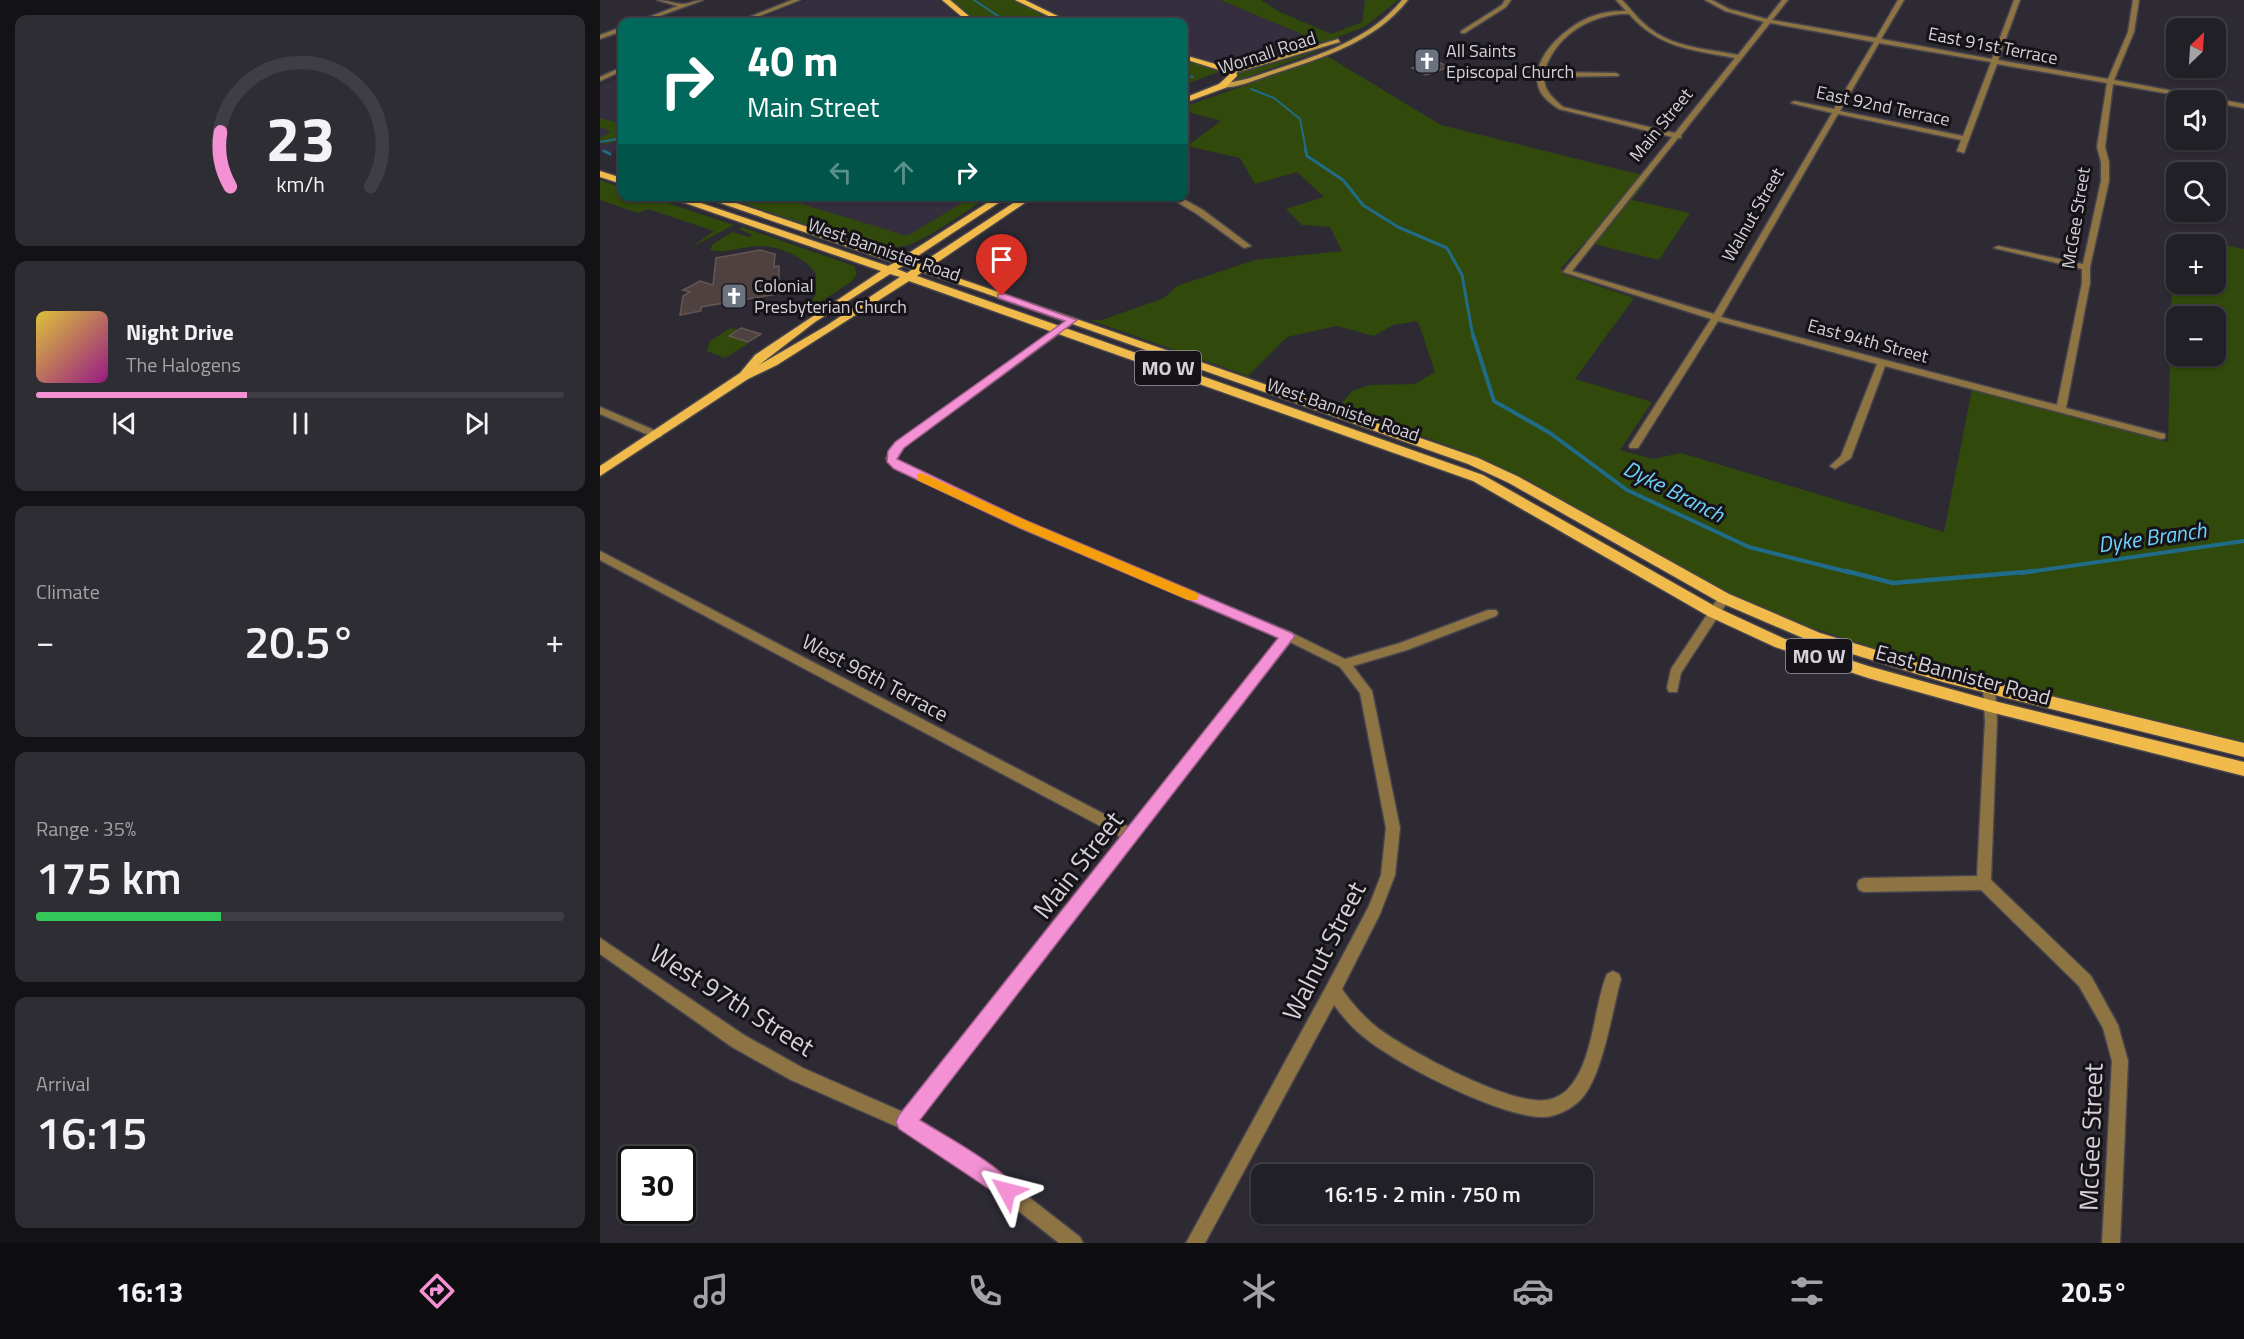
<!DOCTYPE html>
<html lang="en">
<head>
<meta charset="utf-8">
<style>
	body { margin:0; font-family:"Titillium Web",sans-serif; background:#2e2d33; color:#f1f3f6; height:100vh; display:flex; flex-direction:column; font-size:22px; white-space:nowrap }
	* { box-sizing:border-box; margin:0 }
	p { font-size:20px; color:#a2a3a7 }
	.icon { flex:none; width:33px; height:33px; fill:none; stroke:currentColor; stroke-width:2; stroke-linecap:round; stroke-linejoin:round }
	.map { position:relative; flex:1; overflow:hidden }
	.sheet { display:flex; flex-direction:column; gap:15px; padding:15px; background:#131215; width:600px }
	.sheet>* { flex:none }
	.guide { position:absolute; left:18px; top:18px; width:570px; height:183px; border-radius:12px; box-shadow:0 2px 4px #0004,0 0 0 2px #3f3e44; background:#00695c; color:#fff; overflow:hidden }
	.needle { width:39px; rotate:25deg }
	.buttons { position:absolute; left:1566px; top:18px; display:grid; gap:12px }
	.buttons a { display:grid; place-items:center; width:60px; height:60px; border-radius:12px; background:#222027; box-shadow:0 2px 4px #0004,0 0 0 2px #3f3e44; font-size:30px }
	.speed { position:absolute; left:18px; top:1146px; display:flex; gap:12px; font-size:30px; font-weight:700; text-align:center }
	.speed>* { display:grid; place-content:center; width:78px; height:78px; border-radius:50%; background:#222027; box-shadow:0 2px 4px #0004,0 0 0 2px #3f3e44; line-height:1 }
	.speed .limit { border:3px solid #111; border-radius:9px; background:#fff; color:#111 }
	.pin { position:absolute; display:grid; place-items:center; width:51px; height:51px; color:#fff; margin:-62px -26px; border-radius:50% 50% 50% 0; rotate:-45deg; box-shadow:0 0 6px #0007 }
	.pin .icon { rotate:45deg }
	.me { position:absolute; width:66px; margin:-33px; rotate:308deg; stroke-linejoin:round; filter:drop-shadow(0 0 4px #0008) }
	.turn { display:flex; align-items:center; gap:21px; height:126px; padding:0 30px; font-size:27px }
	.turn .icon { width:78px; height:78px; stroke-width:2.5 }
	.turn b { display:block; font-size:42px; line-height:51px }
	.lanes { display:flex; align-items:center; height:57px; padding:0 30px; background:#0003; justify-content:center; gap:30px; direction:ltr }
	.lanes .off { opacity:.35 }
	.big { font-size:45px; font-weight:600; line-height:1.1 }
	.sheet .tile { flex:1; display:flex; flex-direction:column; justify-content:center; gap:9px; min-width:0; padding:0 21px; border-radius:12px; background:#2e2d33 }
	.sheet .dial { align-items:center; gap:0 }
	.dial svg { height:156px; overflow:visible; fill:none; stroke:#3f3e44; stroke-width:7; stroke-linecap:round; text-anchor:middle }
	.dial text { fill:#f1f3f6; stroke:none }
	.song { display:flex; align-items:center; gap:18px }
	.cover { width:72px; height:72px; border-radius:9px; background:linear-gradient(135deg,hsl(50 70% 55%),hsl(310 70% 35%)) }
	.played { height:6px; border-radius:3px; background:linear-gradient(90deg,#f491d4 40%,#3f3e44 40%) }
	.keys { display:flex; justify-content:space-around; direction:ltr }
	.heat { display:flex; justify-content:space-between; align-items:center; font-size:33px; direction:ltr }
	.charge { height:9px; border-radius:4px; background:linear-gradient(90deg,#34c759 35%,#3f3e44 0) }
	.trip { position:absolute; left:651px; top:1164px; width:342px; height:60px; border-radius:12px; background:#222027; box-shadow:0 2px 4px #0004,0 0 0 2px #3f3e44; font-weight:600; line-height:60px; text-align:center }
	.tabs { display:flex; height:96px; justify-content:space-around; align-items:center; background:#0e0d10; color:#a2a3a7 }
	.tabs .icon { width:42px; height:42px }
	.tabs .selected { color:#f491d4 }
	.tabs b { font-size:27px; color:#f1f3f6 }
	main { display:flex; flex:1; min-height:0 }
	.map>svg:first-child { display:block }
	.built { fill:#342e3f }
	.green { fill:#31490b; fill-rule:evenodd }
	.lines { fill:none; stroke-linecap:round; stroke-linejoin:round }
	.stream-far3 { stroke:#206b88; stroke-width:2 }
	.stream-far2 { stroke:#206b88; stroke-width:3 }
	.stream-far1 { stroke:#206b88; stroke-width:4 }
	.stream { stroke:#206b88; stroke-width:4.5 }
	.building { fill:#4f413f; stroke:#645654; stroke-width:1.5 }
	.minor-casing { stroke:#48454e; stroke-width:3 }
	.secondary-casing { stroke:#48454e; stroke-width:3 }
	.primary-casing { stroke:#48454e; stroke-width:3 }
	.minor { fill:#8d7442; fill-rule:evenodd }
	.secondary { fill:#c59c48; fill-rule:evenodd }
	.primary { fill:#f0bb4a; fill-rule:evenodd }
	.route { fill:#f491d4; stroke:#9f5e8a; stroke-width:1.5 }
	.slow { fill:#f59e0b }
	.labels { text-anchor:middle; stroke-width:6; stroke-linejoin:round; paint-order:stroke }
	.far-street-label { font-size:18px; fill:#d4d1d8; stroke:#151318 }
	.far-poi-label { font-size:18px; fill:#d4d1d8; stroke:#151318; text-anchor:start }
	.shield { fill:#151318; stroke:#9b989e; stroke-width:1.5 }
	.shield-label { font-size:20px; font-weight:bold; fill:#d4d1d8 }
	.street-label { font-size:21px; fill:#d4d1d8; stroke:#151318 }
	.water-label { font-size:22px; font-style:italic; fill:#6fd0f9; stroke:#151318 }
	.near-street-label { font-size:26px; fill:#d4d1d8; stroke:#151318 }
</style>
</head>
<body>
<main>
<section class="sheet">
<div class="tile dial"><svg viewBox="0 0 100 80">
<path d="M14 69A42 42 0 1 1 86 69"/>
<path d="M14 69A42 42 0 0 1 9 41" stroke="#f491d4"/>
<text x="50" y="56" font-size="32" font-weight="700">23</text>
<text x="50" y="72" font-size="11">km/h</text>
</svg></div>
<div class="tile">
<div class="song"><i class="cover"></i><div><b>Night Drive</b><p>The Halogens</p></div></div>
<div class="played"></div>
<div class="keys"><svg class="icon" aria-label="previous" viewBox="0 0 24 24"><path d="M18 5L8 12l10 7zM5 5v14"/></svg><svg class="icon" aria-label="pause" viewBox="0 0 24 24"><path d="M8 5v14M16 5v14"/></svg><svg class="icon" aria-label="next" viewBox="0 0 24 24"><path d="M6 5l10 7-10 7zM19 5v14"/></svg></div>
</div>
<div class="tile"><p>Climate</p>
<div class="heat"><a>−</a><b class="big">20.5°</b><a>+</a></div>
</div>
<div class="tile"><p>Range · 35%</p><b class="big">175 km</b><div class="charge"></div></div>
<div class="tile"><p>Arrival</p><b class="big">16:15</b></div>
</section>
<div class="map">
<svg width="1644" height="1243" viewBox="0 0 1644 1243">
	<rect width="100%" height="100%" fill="#2d2a34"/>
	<path class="built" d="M208 0H338L363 22H152Z
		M424 0H620L723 43 645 65H631L584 54V22H471Z
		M22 76V152L17 150 9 154 0 151V86Z
		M130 197H388L310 244Z"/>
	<path class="green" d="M351 0H412L458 22H378Z
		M620 0H661L680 12 731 34 762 22 765 0H798L766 26 723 43Z
		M753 38H756L636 81 639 73 728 48Z
		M727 56 841 125 1050 177 1032 200 1090 213 1059 260 985 242 961 268 963 274 1034 298 975 379 1052 402 1020 450 1053 459 1081 453 1344 532 1372 389 1568 442 1573 234 1644 249V743L1333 667 1203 625 1146 601 1078 567 928 480 871 454 739 406 752 391 770 385 815 384 835 372 818 321 793 325 774 336 737 326 687 337 648 376 490 320H502L564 298 577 286 655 260 742 251 730 227 702 225 686 209 724 197 697 172 655 184 640 158 587 146 621 121 584 111V107ZM1576 244H1616V284H1576ZM1576 316H1616V356H1576Z
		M584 60 617 68 621 71 584 85Z
		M0 118 22 124V138L8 140H22L0 145 7 141H0V138L11 132 0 127Z
		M0 180 22 188V196L49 197 134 225 90 248 114 231 48 209 38 213 0 200Z
		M125 197H179L307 236 372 197H388C367 210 329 239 305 246 277 253 160 208 125 197Z
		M142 227 254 266 257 274 251 282 205 312V309L216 294V274C206 257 177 245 157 246 142 247 124 254 110 250L113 244 132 232 149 237 152 235 139 229Z
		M131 328 138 330 130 336 149 343 125 358 107 351 110 341Z"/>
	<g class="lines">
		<path class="stream-far3" d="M374 0 407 22
			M584 75 593 77
			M651 89 674 98 700 119 706 150
			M0 142 22 138"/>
		<path class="stream-far2" d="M705 148 707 156 743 180 763 205 798 227 847 248 862 275 873 337
			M4 151 10 154"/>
		<path class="stream-far1" d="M873 335 894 401 950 433 1027 490 1149 547 1252 573
			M1421 573 1644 541"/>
		<path class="stream" d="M1246 571 1293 583 1436 571"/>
	</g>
	<path class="building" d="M834 60 849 67 826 75 812 68Z
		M160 250 175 254 174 267 179 266V282H183V293L101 307V311L80 315 83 296 90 292 83 290 100 281 113 285 116 258Z
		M141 328 161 334 148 342 129 336Z"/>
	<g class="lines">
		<g class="minor-casing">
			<path id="minor" d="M57 0C66 0 74 4 83 4 89 4 96 0 103 0L43 22H36L78 6Z
				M192 0H200L144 22H137Z
				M905 0H911L906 7 865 33H861V31L902 5Z
				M1016 0H1022C1032 10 1040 22 1052 30 1076 48 1109 49 1138 55L1164 22 1125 11 1105 0H1112L1129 9 1167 19 1182 0H1188L1172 20 1276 38 1298 0H1304L1281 39 1392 59 1414 0H1420L1398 60 1508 79 1528 32 1533 0H1539L1534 32 1514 80 1644 104V108L1616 103V100H1604L1513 84 1505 147 1509 162V181L1490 267V283L1466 408 1565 434V438L1561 439 1285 366 1251 458 1235 469 1230 466 1241 456 1277 364 1118 321 1038 448H1030L1029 446 1111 319 963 272 1072 137 959 109C950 103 940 96 938 85 931 56 969 24 993 16 1003 12 1015 11 1026 11ZM1021 14H1029C1059 48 1092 50 1135 58L1075 133 963 107C953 98 944 91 944 77L1018 76 1019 75 1016 73 944 72C955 38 985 17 1021 14ZM1170 23 1274 42 1234 109 1194 101 1191 103 1232 113 1114 314 972 271 1078 138H1081V135ZM1279 43 1391 62 1363 136 1240 111ZM1397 64 1507 83 1497 147 1501 162V181L1483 264 1398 246 1394 248 1482 269V283L1457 405 1121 317 1238 114 1361 140 1357 151 1364 153Z
				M22 27V31L0 39V35Z
				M22 67V71L0 81V77Z
				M567 196H578L603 210 651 246 644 248 597 214Z
				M472 317 476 320 475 322 304 447 296 458 302 464 426 521 692 633 745 659 800 643 888 610H896L898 613 896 616 807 650 753 666 772 691 800 828 795 875 780 914 742 989C752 1004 765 1018 779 1029 809 1051 911 1106 947 1100 953 1099 962 1095 967 1090 994 1063 993 1008 1007 974L1013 971 1019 974 1021 979C1012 1010 1002 1084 977 1103 969 1110 954 1117 944 1117 902 1118 798 1065 765 1038 753 1029 743 1017 734 1005L605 1243H586L727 985 769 906 781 875 786 828 760 693 740 667 690 642 318 1120 380 1159 480 1237 483 1243H459L368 1171 300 1128 191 1080 132 1047 0 954V938L144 1035 203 1068 303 1112 521 837 0 560V551L529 827 680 638 418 527 294 468 286 459 290 449 296 443Z
				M0 407 61 433 62 435 61 437H53L0 414Z
				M1124 594 1130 598 1081 673 1077 692H1069L1067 688 1071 669 1120 595Z
				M1389 682 1393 683 1395 687 1397 721 1391 880 1491 976 1518 1025 1528 1061 1520 1243H1502L1512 1061 1503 1028 1479 986 1381 890 1264 892 1259 890 1257 885 1259 880 1264 878 1377 876 1385 721 1383 687 1385 683Z"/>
		</g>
		<g class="secondary-casing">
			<path id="secondary" d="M802 0H808C775 42 724 57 676 73 658 79 641 87 622 88L619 86C627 82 640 81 650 78 704 59 764 46 802 0Z
				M738 39 740 42 635 73 630 72Z"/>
		</g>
		<g class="primary-casing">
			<path id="primary" d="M342 0H350L376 22H368Z
				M415 0H425L470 22H461Z
				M584 55 636 70 637 76 625 88 584 103V98L619 84 629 75V73L584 59Z
				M0 171 22 178V184L0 177Z
				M65 196H80L288 266 294 263 100 196H115L301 258 398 196H409L310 261 320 264 424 196H435L329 268 878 458 919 477 1129 594 1220 633 1343 670 1644 743V757L1343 682 1210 641 1119 602 909 483 868 464 379 291 322 272 317 276 883 475 1118 608 1185 639 1268 666 1390 700 1644 762V776L1390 712 1268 678 1175 647 1108 616 873 481 309 281 177 365 148 379 0 476V466L140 373 155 355 281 271ZM303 266 313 269 307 273 297 269ZM290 274 300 277 226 326 159 365 215 322Z"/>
		</g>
		<use href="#minor" class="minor"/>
		<use href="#secondary" class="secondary"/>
		<use href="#primary" class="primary"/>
	</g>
	<path class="route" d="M398 294H405L477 320 304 448 297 459 427 521 692 633 695 636 320 1120C342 1134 408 1169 417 1191L414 1198 407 1201 299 1129 296 1122 299 1115 678 638 418 527 294 469 287 462 288 451 295 442 465 321 398 298Z"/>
	<path class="slow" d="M322 473 427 521 597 593 599 596 597 600H588L418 527 317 480V474Z"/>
	<defs>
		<g id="church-square" transform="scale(1.35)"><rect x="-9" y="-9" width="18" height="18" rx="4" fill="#6b7280" stroke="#151318"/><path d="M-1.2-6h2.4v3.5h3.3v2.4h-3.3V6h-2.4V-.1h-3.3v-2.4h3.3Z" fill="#fff"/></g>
	</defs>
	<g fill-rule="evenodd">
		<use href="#church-square" x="827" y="61"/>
		<use href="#church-square" x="134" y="296"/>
	</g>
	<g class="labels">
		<g class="far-street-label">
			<text transform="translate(1393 46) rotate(11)" y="6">East 91st Terrace</text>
			<text transform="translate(667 53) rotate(-18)" y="6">Wornall Road</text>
			<text transform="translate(1283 106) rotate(12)" y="6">East 92nd Terrace</text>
			<text transform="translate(1061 125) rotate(-51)" y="6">Main Street</text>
			<text transform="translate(1153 215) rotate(-60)" y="6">Walnut Street</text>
			<text transform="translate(1476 218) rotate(-81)" y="6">McGee Street</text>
			<text transform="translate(284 250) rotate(19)" y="6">West Bannister Road</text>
			<text transform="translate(1268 341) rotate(15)" y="6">East 94th Street</text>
			<text transform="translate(743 410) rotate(19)" y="6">West Bannister Road</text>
		</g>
		<g class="far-poi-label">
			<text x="846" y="57">All Saints<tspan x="846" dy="21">Episcopal Church</tspan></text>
			<text x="154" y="292">Colonial<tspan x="154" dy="21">Presbyterian Church</tspan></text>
		</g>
		<g class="shield">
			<rect x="535" y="351" width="66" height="34" rx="4.5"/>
			<rect x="1186" y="639" width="66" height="34" rx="4.5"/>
		</g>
		<g class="shield-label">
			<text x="568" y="375">MO W</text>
			<text x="1219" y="663">MO W</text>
		</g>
		<g class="street-label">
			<text transform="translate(1363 675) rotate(15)" y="7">East Bannister Road</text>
			<text transform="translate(275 678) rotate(28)" y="7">West 96th Terrace</text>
		</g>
		<g class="water-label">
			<text transform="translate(1074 491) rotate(27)" y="8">Dyke Branch</text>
			<text transform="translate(1552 537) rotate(-8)" y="8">Dyke Branch</text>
		</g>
		<g class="near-street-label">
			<text transform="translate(478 865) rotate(-52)" y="9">Main Street</text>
			<text transform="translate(724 951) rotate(-63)" y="9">Walnut Street</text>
			<text transform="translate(132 1000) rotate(32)" y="9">West 97th Street</text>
			<text transform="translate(1491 1137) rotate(-88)" y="9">McGee Street</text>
		</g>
	</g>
</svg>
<div class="buttons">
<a><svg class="needle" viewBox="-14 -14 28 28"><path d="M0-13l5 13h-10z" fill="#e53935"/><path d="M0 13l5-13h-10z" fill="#a2a3a7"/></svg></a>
<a><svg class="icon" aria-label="sound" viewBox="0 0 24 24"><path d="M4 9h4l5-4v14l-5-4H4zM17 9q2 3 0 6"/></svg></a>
<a><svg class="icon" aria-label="search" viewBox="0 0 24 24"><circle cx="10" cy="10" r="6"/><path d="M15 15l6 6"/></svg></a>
<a>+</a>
<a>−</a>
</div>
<div class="speed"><div class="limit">30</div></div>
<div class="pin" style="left:402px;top:296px;background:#d93025"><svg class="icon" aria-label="arrive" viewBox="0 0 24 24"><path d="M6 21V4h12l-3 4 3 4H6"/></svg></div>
<svg class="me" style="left:407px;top:1191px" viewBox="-20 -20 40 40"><path d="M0-17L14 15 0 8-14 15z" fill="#f491d4" stroke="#fff" stroke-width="4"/></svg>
<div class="trip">16:15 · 2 min · 750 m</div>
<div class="guide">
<div class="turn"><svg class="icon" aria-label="right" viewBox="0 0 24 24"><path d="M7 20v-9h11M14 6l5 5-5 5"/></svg><div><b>40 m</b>Main Street</div></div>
<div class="lanes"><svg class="icon off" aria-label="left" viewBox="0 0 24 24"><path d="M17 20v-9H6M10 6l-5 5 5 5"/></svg><svg class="icon off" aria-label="ahead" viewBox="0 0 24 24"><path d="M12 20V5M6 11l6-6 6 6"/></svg><svg class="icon" aria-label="right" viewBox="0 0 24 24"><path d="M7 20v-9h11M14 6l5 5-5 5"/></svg></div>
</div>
</div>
</main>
<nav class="tabs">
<b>16:13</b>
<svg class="icon selected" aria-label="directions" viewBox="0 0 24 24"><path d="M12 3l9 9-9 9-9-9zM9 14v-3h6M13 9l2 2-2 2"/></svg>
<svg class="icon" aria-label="music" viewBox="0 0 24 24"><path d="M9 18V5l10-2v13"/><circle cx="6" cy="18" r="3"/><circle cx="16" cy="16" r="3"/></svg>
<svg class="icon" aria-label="phone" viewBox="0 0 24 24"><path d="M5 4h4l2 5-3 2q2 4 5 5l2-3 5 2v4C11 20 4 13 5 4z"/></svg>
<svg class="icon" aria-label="climate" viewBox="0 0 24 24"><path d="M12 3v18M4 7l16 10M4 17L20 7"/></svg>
<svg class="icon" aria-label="car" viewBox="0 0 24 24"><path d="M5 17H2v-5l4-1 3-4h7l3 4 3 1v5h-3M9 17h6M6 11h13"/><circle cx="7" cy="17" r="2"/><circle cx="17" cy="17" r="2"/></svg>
<svg class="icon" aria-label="filters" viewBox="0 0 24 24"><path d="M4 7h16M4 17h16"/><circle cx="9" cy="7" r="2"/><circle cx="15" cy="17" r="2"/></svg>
<b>20.5°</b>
</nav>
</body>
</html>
